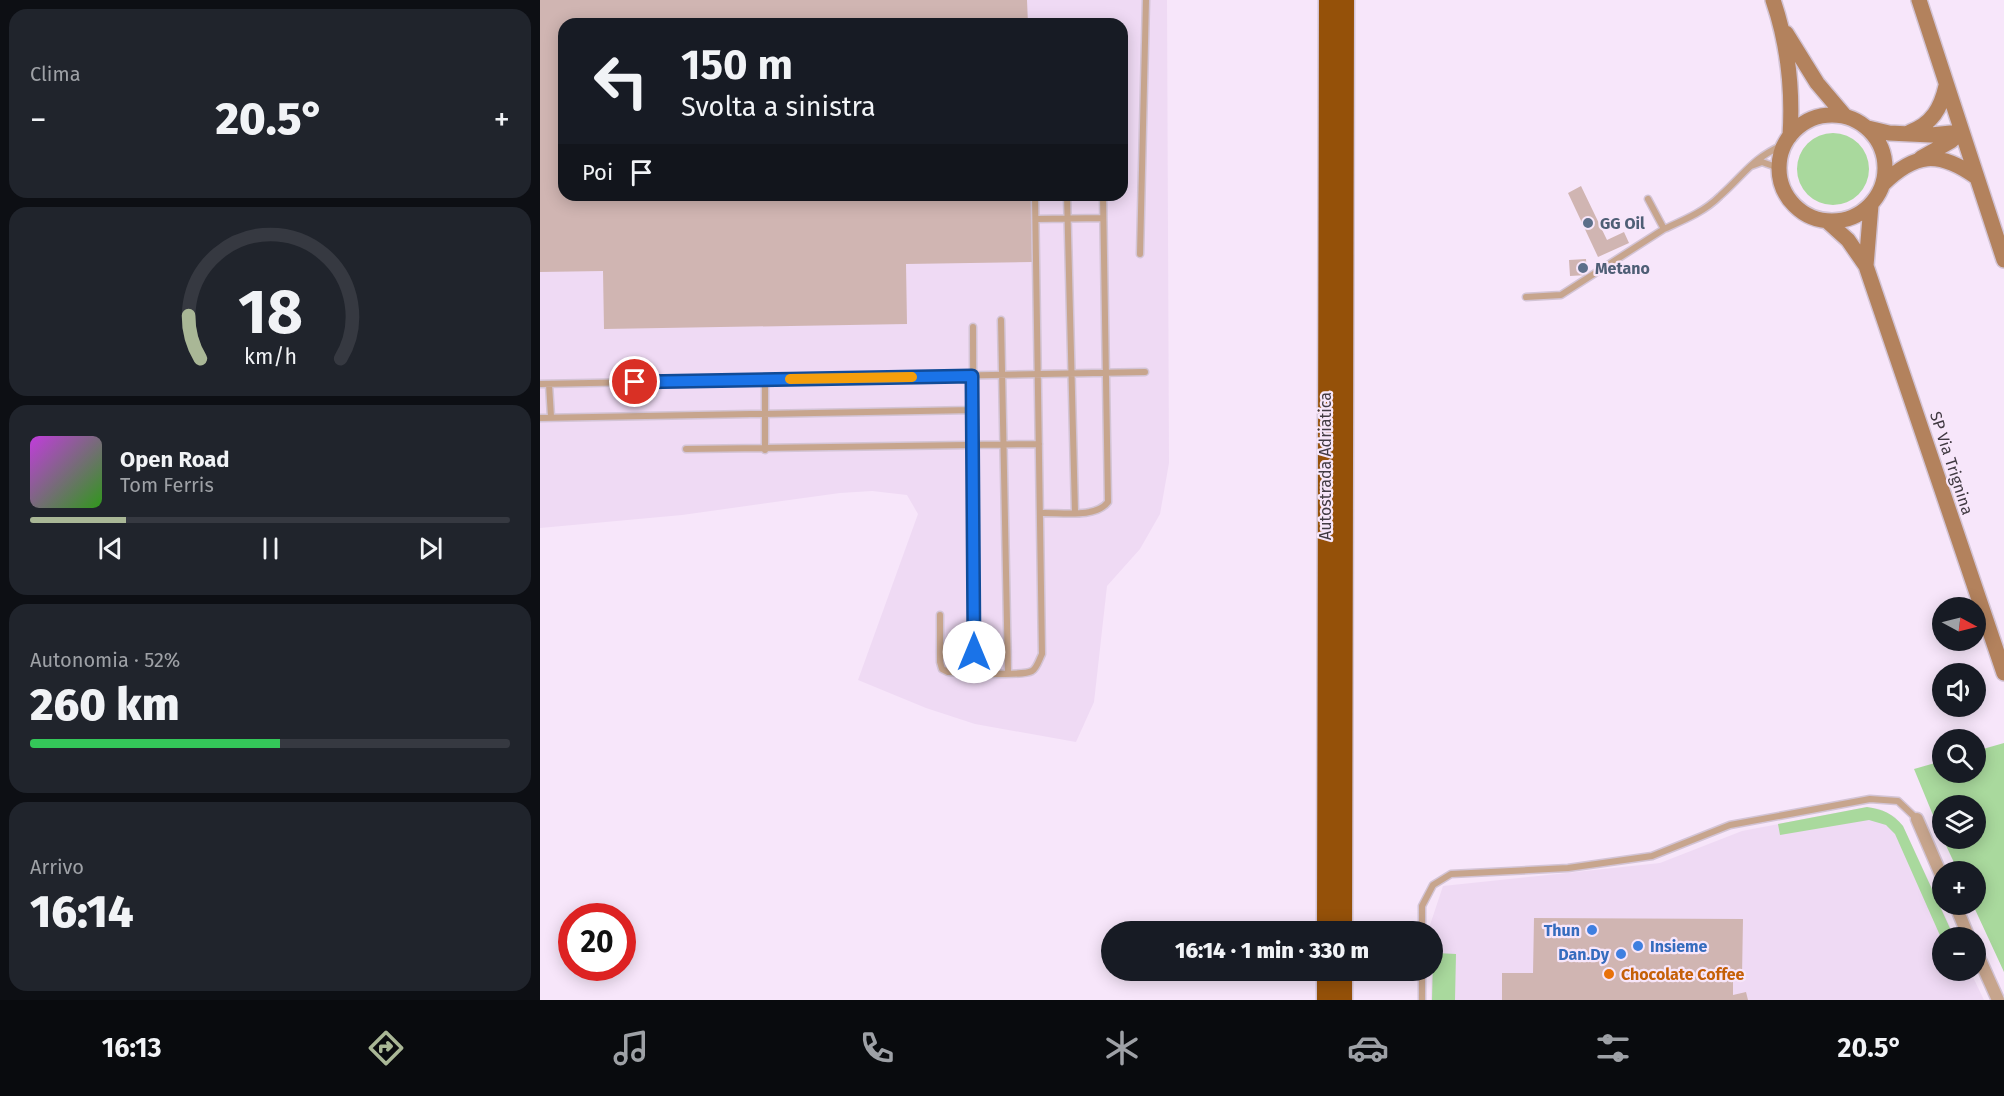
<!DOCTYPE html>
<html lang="it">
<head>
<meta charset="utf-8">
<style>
	body { margin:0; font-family:"Fira Sans",sans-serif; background:#20242c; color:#f1f3f6; height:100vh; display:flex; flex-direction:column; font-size:22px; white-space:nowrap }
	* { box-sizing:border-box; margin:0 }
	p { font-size:20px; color:#9ea1a6 }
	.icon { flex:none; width:33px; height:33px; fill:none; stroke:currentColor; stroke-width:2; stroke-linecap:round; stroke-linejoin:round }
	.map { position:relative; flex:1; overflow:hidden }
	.details { display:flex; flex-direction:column; gap:9px; padding:9px; background:#0d0f14; width:540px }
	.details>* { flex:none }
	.hud { position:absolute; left:18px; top:18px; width:570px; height:183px; border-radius:18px; box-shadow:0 3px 15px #0003; background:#171b24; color:#f1f3f6; overflow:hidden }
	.needle { width:39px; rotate:97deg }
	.controls { position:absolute; left:1392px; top:597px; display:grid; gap:12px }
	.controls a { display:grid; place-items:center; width:54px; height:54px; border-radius:50%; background:#171b24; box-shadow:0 3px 15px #0003; font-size:30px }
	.speed { position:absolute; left:18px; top:903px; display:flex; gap:12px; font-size:30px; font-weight:700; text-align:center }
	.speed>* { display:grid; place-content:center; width:78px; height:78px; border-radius:50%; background:#171b24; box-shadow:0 3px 15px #0003; line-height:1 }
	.speed .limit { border:9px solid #d22; background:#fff; color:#111 }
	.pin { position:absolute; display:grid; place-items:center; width:51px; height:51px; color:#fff; margin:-26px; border:3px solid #fff; border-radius:50%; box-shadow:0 2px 6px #0007 }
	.me { position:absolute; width:66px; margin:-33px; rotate:0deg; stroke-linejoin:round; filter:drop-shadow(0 0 4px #0008) }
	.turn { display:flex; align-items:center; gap:21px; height:126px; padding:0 24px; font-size:27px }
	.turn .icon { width:78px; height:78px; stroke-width:2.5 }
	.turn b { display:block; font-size:42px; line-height:51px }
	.then { display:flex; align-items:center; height:57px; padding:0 24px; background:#0003; gap:12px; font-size:22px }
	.big { font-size:45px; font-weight:800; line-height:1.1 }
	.details .card { flex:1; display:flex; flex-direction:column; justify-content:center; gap:9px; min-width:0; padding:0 21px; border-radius:18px; background:#20242c }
	.details .dial { align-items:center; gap:0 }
	.dial svg { height:156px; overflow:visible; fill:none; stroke:#363941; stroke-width:7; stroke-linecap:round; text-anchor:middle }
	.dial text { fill:#f1f3f6; stroke:none }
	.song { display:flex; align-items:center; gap:18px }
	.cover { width:72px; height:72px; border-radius:9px; background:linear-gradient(135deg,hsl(290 70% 55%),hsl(110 70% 35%)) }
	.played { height:6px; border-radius:3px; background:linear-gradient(90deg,#a9b796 20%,#363941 20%) }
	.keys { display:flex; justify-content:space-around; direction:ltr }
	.heat { display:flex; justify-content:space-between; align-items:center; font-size:33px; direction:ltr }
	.charge { height:9px; border-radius:4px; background:linear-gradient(90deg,#34c759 52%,#363941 0) }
	.trip { position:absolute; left:561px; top:921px; width:342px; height:60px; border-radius:30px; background:#171b24; box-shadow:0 3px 15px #0003; font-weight:800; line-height:60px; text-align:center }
	.tab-bar { display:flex; height:96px; justify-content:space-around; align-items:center; background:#090b0e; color:#9ea1a6 }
	.tab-bar .icon { width:42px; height:42px }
	.tab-bar .active { color:#a9b796 }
	.tab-bar b { font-size:27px; color:#f1f3f6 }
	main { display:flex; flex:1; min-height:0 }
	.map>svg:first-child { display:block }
	.built { fill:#efdaf4; fill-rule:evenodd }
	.green { fill:#a9d99d }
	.building { fill:#d0b5b2 }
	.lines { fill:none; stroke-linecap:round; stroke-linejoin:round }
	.lane-casing { stroke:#d3c4d5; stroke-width:9 }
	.street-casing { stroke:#d3c4d5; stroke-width:15 }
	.secondary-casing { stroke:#d3c4d5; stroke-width:18 }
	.highway-casing { stroke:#d3c4d5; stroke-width:21 }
	.lane { stroke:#c7a58d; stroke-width:6 }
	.street { stroke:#c7a58d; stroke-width:12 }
	.secondary { stroke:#b3825d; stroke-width:15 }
	.highway { stroke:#955109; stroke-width:18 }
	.route-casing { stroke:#114b97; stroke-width:15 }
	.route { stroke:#1a73e8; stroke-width:10 }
	.slow { stroke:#f59e0b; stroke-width:10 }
	.service-dot { fill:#5c6f8a; stroke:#f7e6fa; stroke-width:2 }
	.shop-dot { fill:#3f7fe0; stroke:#f7e6fa; stroke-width:2 }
	.food-dot { fill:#e8710a; stroke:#f7e6fa; stroke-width:2 }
	.labels { text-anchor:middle; stroke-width:4.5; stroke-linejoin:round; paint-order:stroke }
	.service-label { font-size:16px; font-weight:bold; fill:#4e5e75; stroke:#f7e6fa; text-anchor:start }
	.street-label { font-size:16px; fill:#413a42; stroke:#f7e6fa }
	.shop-label { font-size:16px; font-weight:bold; fill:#366cbe; stroke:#f7e6fa; text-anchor:end }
	.food-label { font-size:16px; font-weight:bold; fill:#c56008; stroke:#f7e6fa; text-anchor:start }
</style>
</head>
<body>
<main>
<section class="details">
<div class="card"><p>Clima</p>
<div class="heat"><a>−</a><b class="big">20.5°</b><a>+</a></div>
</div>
<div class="card dial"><svg viewBox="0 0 100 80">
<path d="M14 69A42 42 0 1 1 86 69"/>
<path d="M14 69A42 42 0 0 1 8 47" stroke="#a9b796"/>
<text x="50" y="56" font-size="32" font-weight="700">18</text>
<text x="50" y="72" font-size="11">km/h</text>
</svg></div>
<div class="card">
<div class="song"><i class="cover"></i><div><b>Open Road</b><p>Tom Ferris</p></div></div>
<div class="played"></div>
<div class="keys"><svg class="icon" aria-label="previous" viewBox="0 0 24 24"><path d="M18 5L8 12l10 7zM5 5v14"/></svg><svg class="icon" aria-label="pause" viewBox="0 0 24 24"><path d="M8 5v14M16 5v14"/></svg><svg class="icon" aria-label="next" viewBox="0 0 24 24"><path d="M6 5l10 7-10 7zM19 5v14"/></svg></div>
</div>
<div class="card"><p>Autonomia · 52%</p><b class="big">260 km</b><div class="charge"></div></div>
<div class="card"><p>Arrivo</p><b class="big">16:14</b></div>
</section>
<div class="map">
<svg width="1464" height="1000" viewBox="0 0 1464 1000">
	<rect width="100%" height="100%" fill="#f7e6fa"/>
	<path class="built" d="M0 0H627L629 463 620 514 600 549 567 586 554 702 536 742 435 724 386 708 318 680 378 514 367 495 332 491 300 493 142 515 0 528ZM24 24H582V195H24Z
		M1327 807 1340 809 1355 817 1363 826 1415 937 1402 938V970L1430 971 1444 1000H891L892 932 890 931V925L903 886 1120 863 1202 831Z"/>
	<path class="green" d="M1257 169a36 36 0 1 1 72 0a36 36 0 1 1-72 0Z
		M1464 743V972L1433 905 1436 904V872L1418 871 1403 839 1436 838V806H1402V837L1374 769 1402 761V772H1436V751Z
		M1327 807C1343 809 1353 814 1363 826L1414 937 1402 938V940L1355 834 1346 825 1329 820 1240 835 1238 824Z
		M897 953 916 954 915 1000H892L893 957Z"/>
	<path class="building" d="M0 0H487L488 24H24V195H491L492 262 366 264 367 324 64 329 63 271 0 272Z
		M1041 186 1067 240 1084 232 1089 243 1058 257 1028 193Z
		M1046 259 1047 275 1030 276 1029 260Z
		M994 918 1203 919 1202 976 1193 977V995L1206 992 1208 1000H962V973H993Z"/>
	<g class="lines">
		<g class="lane-casing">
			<path id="lane" d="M1211 166 1222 162 1239 168
				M527 195 535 512
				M1108 199 1124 229C1144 220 1164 212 1180 196 1206 173 1211 159 1245 144
				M496 219 563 218
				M600 254 606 0
				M986 297 1021 295 1124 229
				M461 320 468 673
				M433 327 434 672
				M0 384 605 372
				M9 384 11 417
				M0 418 432 410
				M146 449 499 444
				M225 450V379
				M500 513C520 512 555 519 568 502L563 195
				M400 615V662L402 669 408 672C424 672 481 677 492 671 497 668 499 660 502 654L495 195
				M882 932V906L893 885 911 874 1028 868 1112 856 1190 825 1330 799 1358 801 1377 819
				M882 970V1000"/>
		</g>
		<g class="street-casing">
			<path id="street" d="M1377 819 1402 877
				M1415 904 1429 938
				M1436 951 1458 1000"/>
		</g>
		<g class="secondary-casing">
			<path id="secondary" d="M1233 0C1248 44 1253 89 1250 136
				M1379 0 1464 260
				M1246 33 1277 83 1305 116
				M1239 168a53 53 0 1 1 106 0a53 53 0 1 1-106 0Z
				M1328 128 1349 133 1391 135 1421 132
				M1370 132C1392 124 1401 108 1406 86
				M1381 158 1411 141 1421 132
				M1343 184C1375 153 1398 150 1436 177
				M1287 221 1308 240 1326 266 1464 673
				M1326 266 1331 205"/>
		</g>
		<g class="highway-casing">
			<path id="highway" d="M786 932 788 0
				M803 932 805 0
				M786 1000V970
				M803 1000V970"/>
		</g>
		<use href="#lane" class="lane"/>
		<use href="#street" class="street"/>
		<use href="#secondary" class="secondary"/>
		<use href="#highway" class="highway"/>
	</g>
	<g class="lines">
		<g class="route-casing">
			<path id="route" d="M95 382 432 376 434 652"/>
		</g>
		<use href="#route" class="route"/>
		<path class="slow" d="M250 379 372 377"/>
	</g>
	<g class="service-dot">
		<circle cx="1048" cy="223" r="6"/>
		<circle cx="1043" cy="268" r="6"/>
	</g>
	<g class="shop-dot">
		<circle cx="1052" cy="930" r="6"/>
		<circle cx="1098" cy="946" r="6"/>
		<circle cx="1081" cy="954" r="6"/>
	</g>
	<circle class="food-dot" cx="1069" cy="974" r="6"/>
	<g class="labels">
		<g class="service-label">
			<text x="1060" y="229">GG Oil</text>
			<text x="1055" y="274">Metano</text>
		</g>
		<g class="street-label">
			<text transform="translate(1412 463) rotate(72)" y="6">SP Via Trignina</text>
			<text transform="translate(785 466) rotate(-90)" y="6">Autostrada Adriatica</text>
		</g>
		<g class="shop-label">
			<text x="1040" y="936">Thun</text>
			<text x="1110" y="952" text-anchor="start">Insieme</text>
			<text x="1069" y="960">Dan.Dy</text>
		</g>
		<g class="food-label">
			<text x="1081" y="980">Chocolate Coffee</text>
		</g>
	</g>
</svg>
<div class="controls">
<a><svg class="needle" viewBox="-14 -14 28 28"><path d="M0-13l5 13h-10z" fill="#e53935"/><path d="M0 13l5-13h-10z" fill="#9ea1a6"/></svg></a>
<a><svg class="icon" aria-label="sound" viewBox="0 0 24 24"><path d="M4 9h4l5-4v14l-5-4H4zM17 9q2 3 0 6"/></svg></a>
<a><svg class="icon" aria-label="search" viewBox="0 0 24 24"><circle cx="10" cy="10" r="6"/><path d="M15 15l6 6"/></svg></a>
<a><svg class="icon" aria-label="layers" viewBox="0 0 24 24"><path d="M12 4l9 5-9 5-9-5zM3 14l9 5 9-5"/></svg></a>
<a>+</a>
<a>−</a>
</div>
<div class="speed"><div class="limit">20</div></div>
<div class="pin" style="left:95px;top:382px;background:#d93025"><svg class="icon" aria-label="arrive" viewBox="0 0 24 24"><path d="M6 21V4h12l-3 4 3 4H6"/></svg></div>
<svg class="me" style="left:434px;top:652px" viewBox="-20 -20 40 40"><circle r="19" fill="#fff"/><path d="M0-13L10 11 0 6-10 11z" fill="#1a73e8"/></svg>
<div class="trip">16:14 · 1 min · 330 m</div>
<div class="hud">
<div class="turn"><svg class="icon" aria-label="left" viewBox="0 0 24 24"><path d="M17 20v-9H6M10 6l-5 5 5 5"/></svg><div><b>150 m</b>Svolta a sinistra</div></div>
<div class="then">Poi<svg class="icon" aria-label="arrive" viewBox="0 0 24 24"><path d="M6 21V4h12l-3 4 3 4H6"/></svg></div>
</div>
</div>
</main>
<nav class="tab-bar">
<b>16:13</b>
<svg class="icon active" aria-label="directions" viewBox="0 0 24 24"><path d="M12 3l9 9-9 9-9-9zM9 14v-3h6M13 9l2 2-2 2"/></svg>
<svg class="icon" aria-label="music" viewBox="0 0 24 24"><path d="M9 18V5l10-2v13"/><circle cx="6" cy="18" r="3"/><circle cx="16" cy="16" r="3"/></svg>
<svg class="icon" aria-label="phone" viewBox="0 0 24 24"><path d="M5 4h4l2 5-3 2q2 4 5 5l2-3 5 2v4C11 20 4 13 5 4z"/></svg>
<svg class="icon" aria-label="climate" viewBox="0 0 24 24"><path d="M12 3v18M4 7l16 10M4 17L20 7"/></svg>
<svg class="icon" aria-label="car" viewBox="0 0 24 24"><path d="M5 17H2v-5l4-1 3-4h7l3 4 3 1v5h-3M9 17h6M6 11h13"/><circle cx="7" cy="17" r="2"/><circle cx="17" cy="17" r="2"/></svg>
<svg class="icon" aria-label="filters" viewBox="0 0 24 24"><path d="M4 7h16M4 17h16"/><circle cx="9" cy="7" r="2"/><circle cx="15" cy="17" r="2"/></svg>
<b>20.5°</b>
</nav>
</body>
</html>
